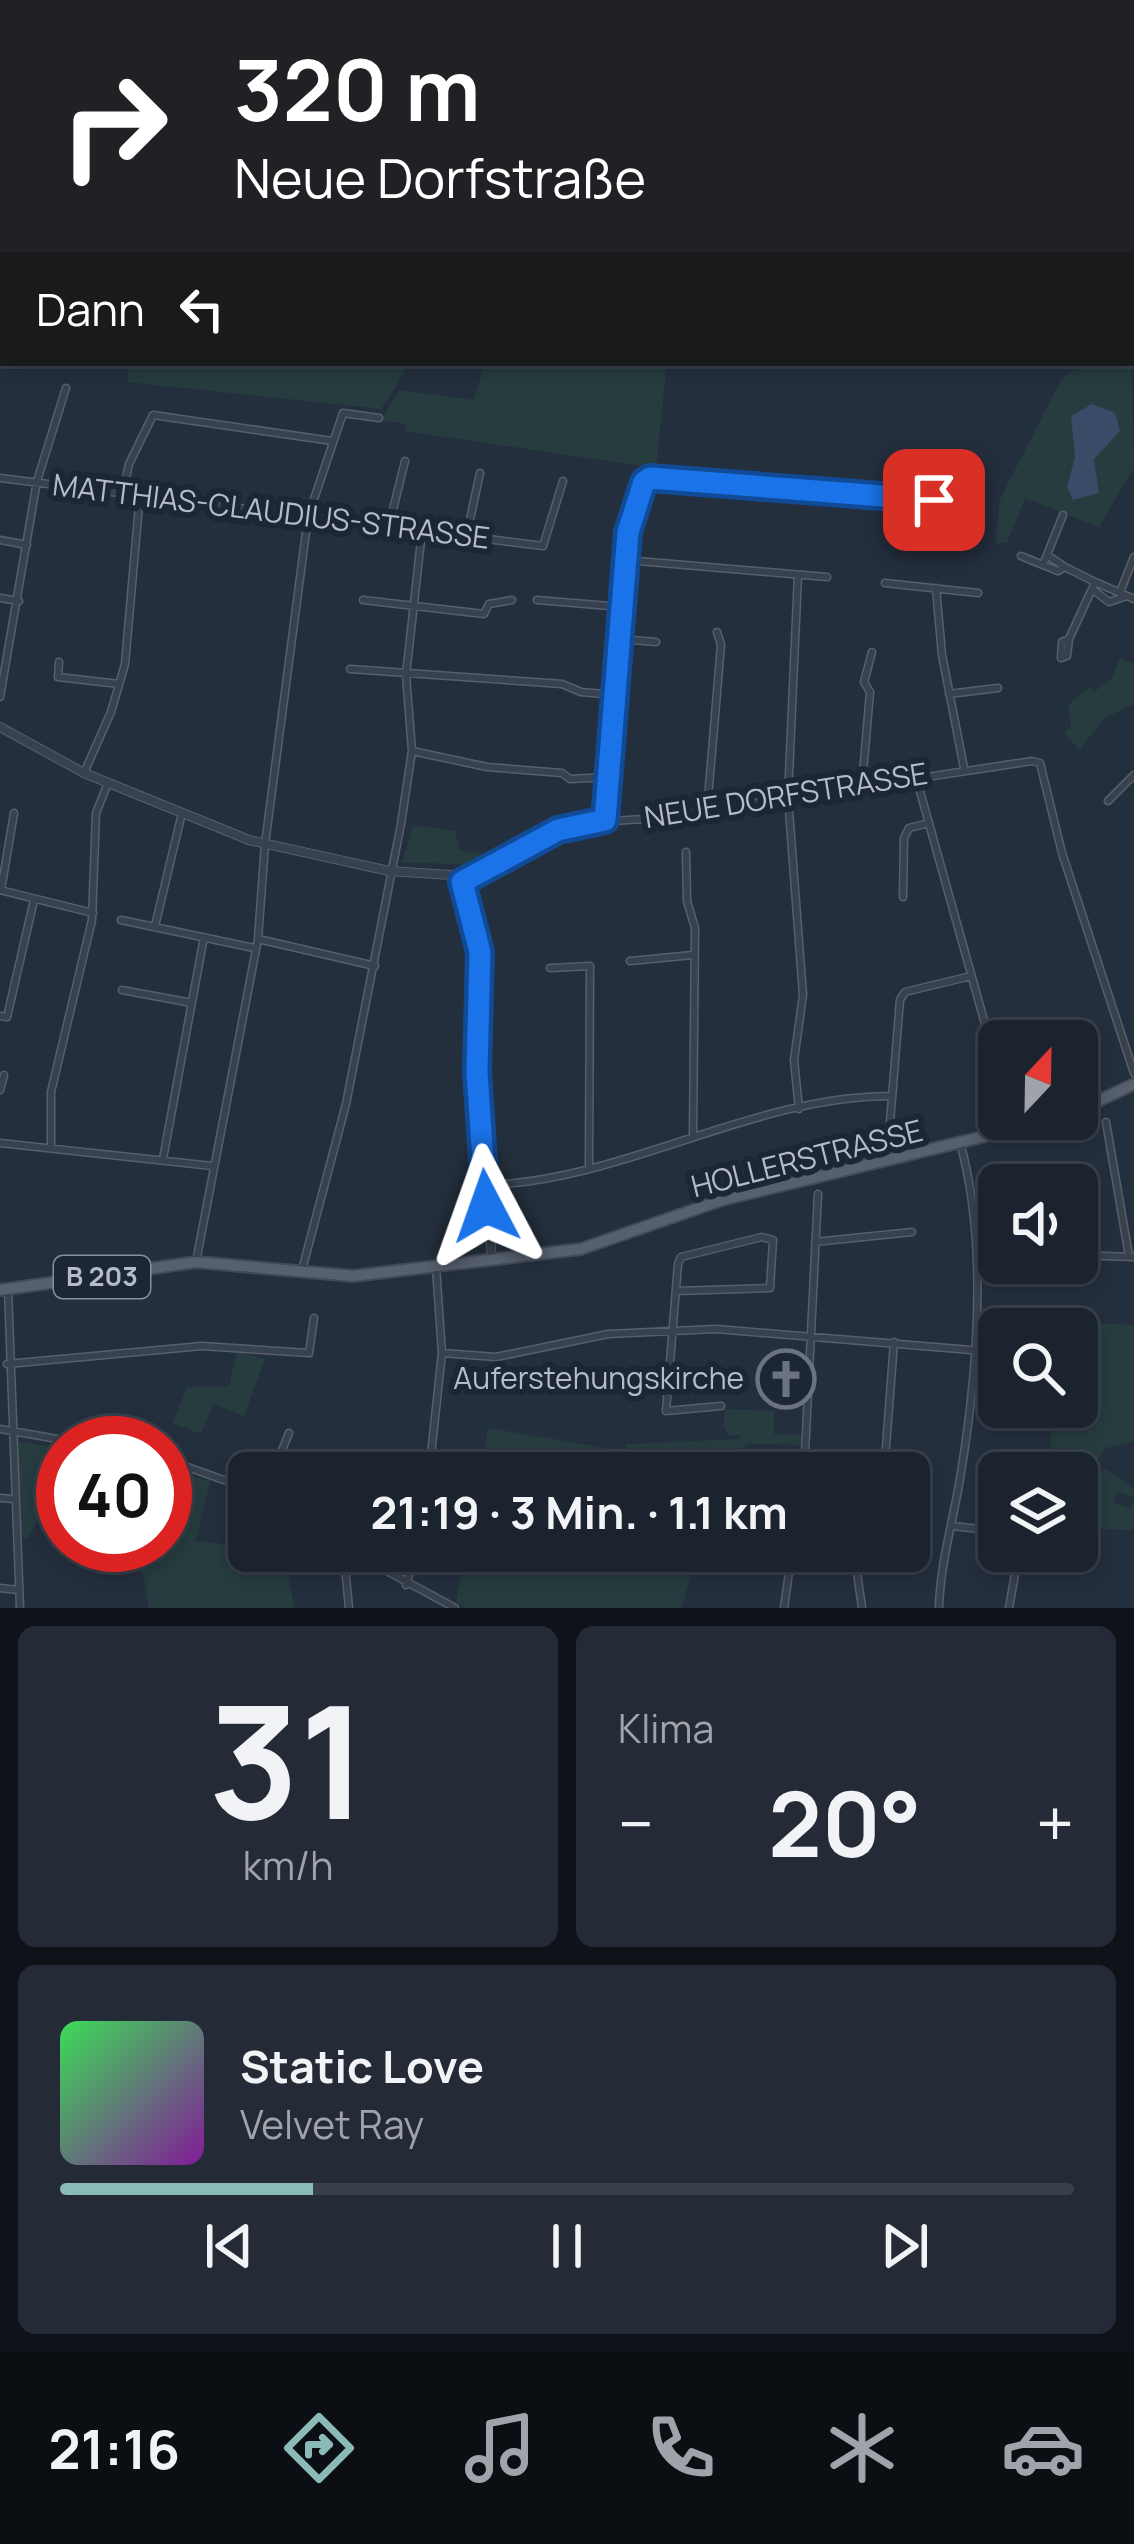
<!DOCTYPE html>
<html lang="de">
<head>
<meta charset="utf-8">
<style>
	body { margin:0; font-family:Manrope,sans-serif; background:#242b36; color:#f1f3f6; height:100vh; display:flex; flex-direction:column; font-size:45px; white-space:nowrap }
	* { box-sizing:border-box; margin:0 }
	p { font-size:39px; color:#a0a4aa }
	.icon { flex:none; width:66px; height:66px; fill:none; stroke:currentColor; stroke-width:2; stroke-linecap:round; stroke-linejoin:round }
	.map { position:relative; height:1608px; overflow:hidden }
	.side { display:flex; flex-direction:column; gap:18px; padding:18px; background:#0f1319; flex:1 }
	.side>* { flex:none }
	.top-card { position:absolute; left:0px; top:0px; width:1134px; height:366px; box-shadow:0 6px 18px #0003,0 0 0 3px #39404a; background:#202124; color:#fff; overflow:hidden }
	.needle { width:78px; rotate:22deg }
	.controls { position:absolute; left:978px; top:1020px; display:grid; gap:24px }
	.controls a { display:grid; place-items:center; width:120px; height:120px; border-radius:18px; background:#1b232e; box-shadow:0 6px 18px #0003,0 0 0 3px #39404a; font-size:60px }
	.speed { position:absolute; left:36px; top:1416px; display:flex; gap:24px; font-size:60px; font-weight:700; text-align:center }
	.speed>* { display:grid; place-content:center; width:156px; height:156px; border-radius:50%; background:#1b232e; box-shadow:0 6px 18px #0003,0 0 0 3px #39404a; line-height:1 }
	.speed .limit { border:18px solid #d22; background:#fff; color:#111 }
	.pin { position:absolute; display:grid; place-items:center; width:102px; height:102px; color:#fff; margin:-51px; border-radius:24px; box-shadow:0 6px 18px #0006 }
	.me { position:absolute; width:132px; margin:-66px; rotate:356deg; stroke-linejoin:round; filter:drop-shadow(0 0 9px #0008) }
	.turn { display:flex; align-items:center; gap:42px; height:252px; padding:0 36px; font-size:54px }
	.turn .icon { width:156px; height:156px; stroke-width:2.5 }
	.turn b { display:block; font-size:84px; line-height:102px }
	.then { display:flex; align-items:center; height:114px; padding:0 36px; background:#0003; gap:24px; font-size:45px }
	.big { font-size:90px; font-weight:700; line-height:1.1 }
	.side .tile { flex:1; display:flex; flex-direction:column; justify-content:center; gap:18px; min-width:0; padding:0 42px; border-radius:18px; background:#242b36 }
	.side .dial { align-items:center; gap:0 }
	.dial b { font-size:156px; line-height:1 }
	.song { display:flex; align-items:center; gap:36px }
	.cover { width:144px; height:144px; border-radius:18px; background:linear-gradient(135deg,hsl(130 70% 55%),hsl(290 70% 35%)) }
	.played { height:12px; border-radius:6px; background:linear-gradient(90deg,#8bbbb9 25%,#39404a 25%) }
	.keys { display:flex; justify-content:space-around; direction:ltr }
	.heat { display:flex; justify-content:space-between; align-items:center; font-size:66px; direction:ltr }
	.side .tiles { flex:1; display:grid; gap:18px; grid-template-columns:1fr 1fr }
	.tile:last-child { grid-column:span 2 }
	.trip { position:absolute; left:228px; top:1452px; width:702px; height:120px; border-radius:18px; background:#1b232e; box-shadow:0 6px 18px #0003,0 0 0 3px #39404a; font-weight:700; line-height:120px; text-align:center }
	.menu { display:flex; height:192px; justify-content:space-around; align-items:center; background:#0b0e12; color:#a0a4aa }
	.menu .icon { width:84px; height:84px }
	.menu .on { color:#8bbbb9 }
	.menu b { font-size:54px; color:#f1f3f6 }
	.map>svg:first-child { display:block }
	.green { fill:#263c3f }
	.water { fill:#394c67 }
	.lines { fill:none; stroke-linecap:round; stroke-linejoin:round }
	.stream { stroke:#394c67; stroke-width:3 }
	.minor-casing { stroke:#565f6c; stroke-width:9 }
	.tertiary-casing { stroke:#565f6c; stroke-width:10 }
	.primary-casing { stroke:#414a57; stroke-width:14 }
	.minor { stroke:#38414e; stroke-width:6 }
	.tertiary { stroke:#38414e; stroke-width:8 }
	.primary { stroke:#56606e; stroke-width:10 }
	.route-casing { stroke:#114b97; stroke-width:30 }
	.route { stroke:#1a73e8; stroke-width:21 }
	.labels { text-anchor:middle; stroke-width:12; stroke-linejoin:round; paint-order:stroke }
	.shield { fill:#1d2633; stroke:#878f9c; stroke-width:3 }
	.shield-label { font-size:27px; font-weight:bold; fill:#b4bcc9 }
	.street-label { font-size:30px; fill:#b4bcc9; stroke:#1d2633 }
	.poi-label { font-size:30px; fill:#b4bcc9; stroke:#1d2633; text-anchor:end }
</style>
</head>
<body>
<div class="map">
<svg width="1134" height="1608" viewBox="0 0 1134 1608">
	<rect width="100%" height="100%" fill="#242f3e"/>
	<path class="green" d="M0 0H700L705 3H3V152Z
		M1131 350 1134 468 1099 527 1025 498 1007 543H995L1000 499 1062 378 1084 363H1131Z
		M83 363H411L381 409 127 382 128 368Z
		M485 363H667L656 468 405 431 406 424 381 420 399 390 474 400Z
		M1120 658 1134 663V704L1105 718 1079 750 1064 733 1071 726 1068 705 1089 687 1094 692 1112 678Z
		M413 825 455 831 459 850 480 853 478 864 402 863Z
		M1051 1321 1134 1325V1441L1106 1448 1090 1470H1108L1134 1489V1497L1117 1492 1113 1502 1130 1509 1134 1500V1530L1077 1529V1473H1049L1053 1407H1077V1329H1051Z
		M237 1351 265 1359 244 1416 213 1404 201 1434 173 1423 187 1387 229 1386Z
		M725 1409 774 1411V1434L802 1435 801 1445 750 1444 728 1456 722 1473H480L488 1428 625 1451 627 1444 738 1439 743 1435H729L723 1425Z
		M16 1441 63 1449V1527L40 1516 28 1538 22 1537Z
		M170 1469 210 1481 196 1541 284 1551 294 1608H148C145 1563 140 1564 100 1545H165Z
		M465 1551H699L681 1608H467L456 1603Z"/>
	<path class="water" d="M1092 404 1115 413 1120 431 1094 459 1099 493 1073 500 1067 487 1075 457 1071 416Z"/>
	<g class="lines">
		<path class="stream" d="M301 3 302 0
			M433 3 434 0"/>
		<g class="minor-casing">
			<path id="minor" d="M0 478 543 546 563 481
				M123 492 129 464 153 415 332 441
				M389 526 405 461
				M466 538 480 473
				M0 540 27 545
				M1047 555 1063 515
				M1021 556 1043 565 1047 555 1065 567 1058 571 1043 565
				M626 560 827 577
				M1067 568 1095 582
				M798 575 788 797 803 995 794 1060 799 1109
				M885 583 978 593
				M936 588 942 655 964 768
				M1120 592 1134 557
				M1127 596 1109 602 1092 589 1095 582 1134 599
				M0 598 19 601
				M363 600 484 614 489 604 512 600
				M537 600 622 607
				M620 639 656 642
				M1069 639 1062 642 1061 658 1067 656 1069 639 1092 589
				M59 662 58 677 119 684
				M350 669 562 684 581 692 614 695
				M949 694 998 688
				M0 697 37 481 66 388
				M412 751 487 767 562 773 570 779 607 777
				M84 773 111 712 125 664 140 494
				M916 777 999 1074
				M862 785 870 692 864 682 872 652
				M1108 801 1134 775
				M707 810 721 645 717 632
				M605 820 628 532 646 479 954 506
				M686 852 687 901 695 928 693 1137
				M462 882C530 842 570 820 650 819L1032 761 1040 763 1062 853 1134 1073
				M0 890 93 913
				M1 890 14 813
				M903 897 904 838 909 828 929 823
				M121 920 254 948
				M155 926 182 813
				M258 939 375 966
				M630 961 693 955
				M550 968 590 966 589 1167
				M122 990 192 1003
				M0 1016 7 1017 34 900
				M0 1090 4 1075
				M1106 1122 1129 1256
				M889 1135 900 1000 905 992 971 976
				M0 1143 212 1166
				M51 1146V1092L92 920 96 813 108 783
				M163 1159 204 937
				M486 1185C624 1181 752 1096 891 1096
				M815 1242 912 1232
				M977 1255H999
				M1077 1255 1134 1257
				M196 1262 258 939 265 844 308 517 343 413 379 418
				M302 1270 346 1104 401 824 412 751 406 675 422 531
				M8 1290 20 1608
				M676 1291 770 1288 773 1240 762 1237 681 1257 678 1264 666 1411 721 1406
				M442 1353 496 1357 608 1334 716 1329 971 1350
				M7 1364 202 1346 309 1353 314 1318
				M669 1375 723 1374
				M0 1429 80 1443
				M165 1459 249 1489
				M273 1473 289 1433
				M429 1473 442 1353 436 1267
				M804 1473 818 1194
				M884 1473 894 1342
				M0 1498 14 1499
				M952 1526 999 1531
				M350 1551 455 1608
				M860 1551 856 1565 862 1608
				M406 1585 417 1551
				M0 1588 19 1590
				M349 1608 345 1567 353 1553
				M784 1608 792 1551
				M939 1608C940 1565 953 1521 960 1479 977 1376 988 1247 961 1146
				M1009 1608 1019 1551"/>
		</g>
		<g class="tertiary-casing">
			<path id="tertiary" d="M0 727 84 773 249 840 389 871 451 875 462 882 480 952 477 1072 492 1260"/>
		</g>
		<g class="primary-casing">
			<path id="primary" d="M1077 1111 1134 1084
				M0 1290 196 1262 353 1276 581 1249 722 1200 1056 1119"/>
		</g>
		<use href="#minor" class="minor"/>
		<use href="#tertiary" class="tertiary"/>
		<use href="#primary" class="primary"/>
	</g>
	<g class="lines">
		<g class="route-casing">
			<path id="route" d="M486 1206 477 1072 480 952 462 882 558 830 605 820 628 532 644 482 650 478 934 500"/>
		</g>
		<use href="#route" class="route"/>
	</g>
	<defs>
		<g id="church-ring" transform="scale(3)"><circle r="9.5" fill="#1d2633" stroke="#6b7280" stroke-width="1.5"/><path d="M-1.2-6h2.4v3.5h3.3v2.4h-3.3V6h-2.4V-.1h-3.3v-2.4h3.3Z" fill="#6b7280"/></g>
	</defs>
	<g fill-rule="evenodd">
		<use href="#church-ring" x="786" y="1379"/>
	</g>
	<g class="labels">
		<rect class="shield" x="54" y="1256" width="96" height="42" rx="9"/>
		<g class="shield-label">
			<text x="102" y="1286">B 203</text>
		</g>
		<g class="street-label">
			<text transform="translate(271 512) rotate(7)" y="10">MATTHIAS-CLAUDIUS-STRASSE</text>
			<text transform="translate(786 796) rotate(-9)" y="10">NEUE DORFSTRASSE</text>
			<text transform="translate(807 1159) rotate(-14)" y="10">HOLLERSTRASSE</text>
		</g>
		<g class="poi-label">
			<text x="744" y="1389">Auferstehungskirche</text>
		</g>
	</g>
</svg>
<div class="controls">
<a><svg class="needle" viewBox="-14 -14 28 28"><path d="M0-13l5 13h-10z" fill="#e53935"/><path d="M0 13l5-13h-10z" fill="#a0a4aa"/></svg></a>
<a><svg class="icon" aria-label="sound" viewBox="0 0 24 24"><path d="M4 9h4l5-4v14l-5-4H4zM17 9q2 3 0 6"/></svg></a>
<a><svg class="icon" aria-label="search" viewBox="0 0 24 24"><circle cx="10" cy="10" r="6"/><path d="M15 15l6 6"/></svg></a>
<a><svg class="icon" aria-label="layers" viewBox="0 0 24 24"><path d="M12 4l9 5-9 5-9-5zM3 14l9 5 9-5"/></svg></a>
</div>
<div class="speed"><div class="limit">40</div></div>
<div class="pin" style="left:934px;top:500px;background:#d93025"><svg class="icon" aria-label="arrive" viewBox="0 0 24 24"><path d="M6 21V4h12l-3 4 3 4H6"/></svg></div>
<svg class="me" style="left:486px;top:1206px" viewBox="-20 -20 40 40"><path d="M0-17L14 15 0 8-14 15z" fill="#1a73e8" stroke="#fff" stroke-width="4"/></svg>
<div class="trip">21:19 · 3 Min. · 1.1 km</div>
<div class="top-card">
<div class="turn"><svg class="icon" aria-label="right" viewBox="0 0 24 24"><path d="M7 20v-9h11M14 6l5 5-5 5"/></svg><div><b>320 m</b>Neue Dorfstraße</div></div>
<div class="then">Dann<svg class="icon" aria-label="left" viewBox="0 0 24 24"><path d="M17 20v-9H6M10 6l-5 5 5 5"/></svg></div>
</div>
</div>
<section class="side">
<div class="tiles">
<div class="tile dial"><b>31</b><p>km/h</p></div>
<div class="tile"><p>Klima</p>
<div class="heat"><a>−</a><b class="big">20°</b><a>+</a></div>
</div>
<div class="tile">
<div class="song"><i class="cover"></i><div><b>Static Love</b><p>Velvet Ray</p></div></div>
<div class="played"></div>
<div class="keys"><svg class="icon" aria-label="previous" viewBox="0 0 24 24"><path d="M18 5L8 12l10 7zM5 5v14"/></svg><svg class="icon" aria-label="pause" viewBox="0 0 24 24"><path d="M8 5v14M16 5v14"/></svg><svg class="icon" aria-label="next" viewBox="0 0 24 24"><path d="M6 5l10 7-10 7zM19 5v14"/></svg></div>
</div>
</div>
</section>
<nav class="menu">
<b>21:16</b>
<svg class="icon on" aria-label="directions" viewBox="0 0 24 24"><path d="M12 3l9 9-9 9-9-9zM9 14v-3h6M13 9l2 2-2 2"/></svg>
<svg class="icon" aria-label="music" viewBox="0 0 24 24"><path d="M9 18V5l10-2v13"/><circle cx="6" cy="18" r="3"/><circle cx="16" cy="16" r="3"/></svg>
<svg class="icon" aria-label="phone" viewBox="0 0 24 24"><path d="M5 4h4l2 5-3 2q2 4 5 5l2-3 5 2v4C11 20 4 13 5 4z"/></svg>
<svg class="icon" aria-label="climate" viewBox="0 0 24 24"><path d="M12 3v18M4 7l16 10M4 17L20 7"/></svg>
<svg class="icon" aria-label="car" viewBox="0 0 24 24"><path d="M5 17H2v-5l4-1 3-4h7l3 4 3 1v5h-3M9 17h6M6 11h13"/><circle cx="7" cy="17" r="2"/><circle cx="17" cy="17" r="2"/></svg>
</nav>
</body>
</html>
